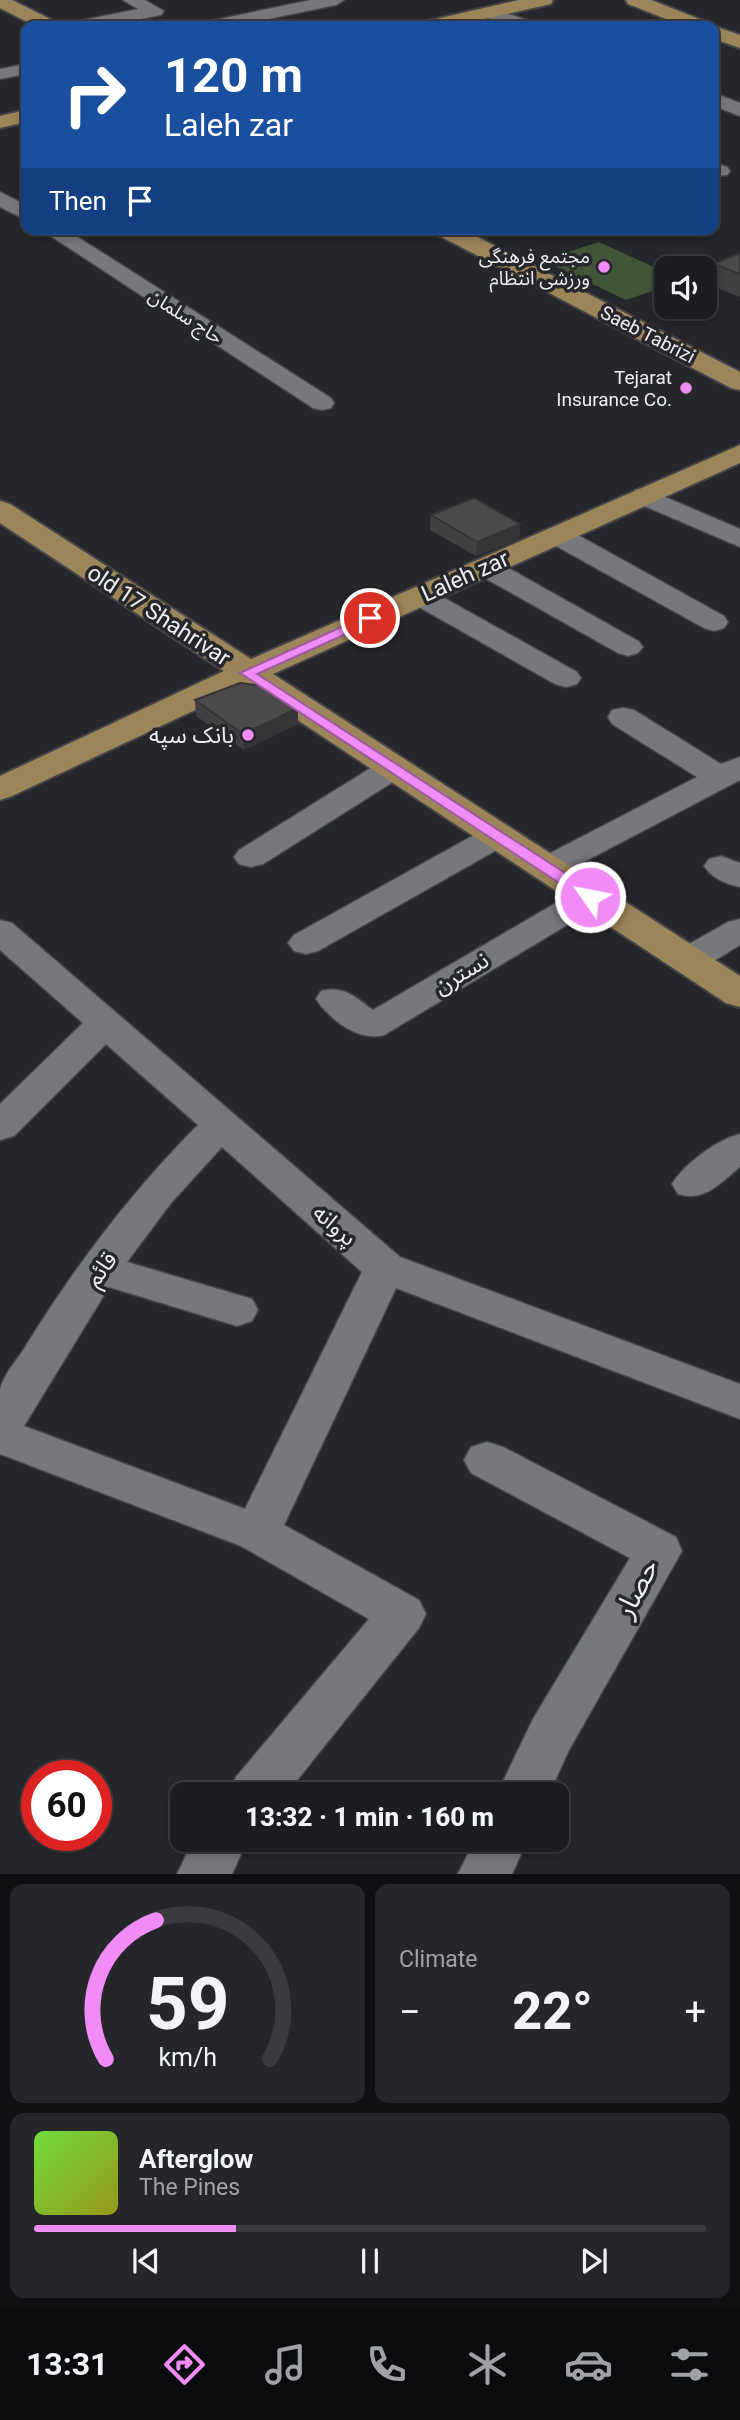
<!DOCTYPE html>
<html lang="en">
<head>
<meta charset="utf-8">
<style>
	body { margin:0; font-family:Roboto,"Noto Sans Arabic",sans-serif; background:#252629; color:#f1f3f6; height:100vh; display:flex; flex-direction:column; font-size:26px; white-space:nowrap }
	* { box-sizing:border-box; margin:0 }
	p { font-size:23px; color:#a0a2a5 }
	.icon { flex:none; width:38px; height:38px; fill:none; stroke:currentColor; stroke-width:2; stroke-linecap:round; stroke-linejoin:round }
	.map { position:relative; height:1874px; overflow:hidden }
	.drawer { display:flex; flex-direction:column; gap:10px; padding:10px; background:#0f1012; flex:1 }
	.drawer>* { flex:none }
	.top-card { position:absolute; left:21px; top:21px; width:698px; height:214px; border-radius:14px; box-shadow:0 4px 10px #0003,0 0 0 2px #3a3b3e; background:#1a4fa0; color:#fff; overflow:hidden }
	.buttons { position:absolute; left:654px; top:256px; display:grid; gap:14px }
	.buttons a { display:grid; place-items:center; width:63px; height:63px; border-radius:14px; background:#1c1d20; box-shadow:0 4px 10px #0003,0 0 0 2px #3a3b3e; font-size:35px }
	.speed { position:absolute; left:21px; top:1760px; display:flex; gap:14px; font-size:35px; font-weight:700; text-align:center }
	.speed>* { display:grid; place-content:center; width:91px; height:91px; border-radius:50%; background:#1c1d20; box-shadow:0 4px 10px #0003,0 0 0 2px #3a3b3e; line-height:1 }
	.speed .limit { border:10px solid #d22; background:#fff; color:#111 }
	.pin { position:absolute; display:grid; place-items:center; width:60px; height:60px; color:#fff; margin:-30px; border:4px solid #fff; border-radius:50%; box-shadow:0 2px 7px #0007 }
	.me { position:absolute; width:77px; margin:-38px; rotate:303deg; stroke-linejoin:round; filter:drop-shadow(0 0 5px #0008) }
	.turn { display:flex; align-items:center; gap:24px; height:147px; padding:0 28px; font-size:32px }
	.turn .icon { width:91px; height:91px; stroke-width:2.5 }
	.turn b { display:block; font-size:49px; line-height:60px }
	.then { display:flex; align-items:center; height:66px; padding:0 28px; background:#0003; gap:14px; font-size:26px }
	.big { font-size:52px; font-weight:800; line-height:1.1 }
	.drawer .widget { flex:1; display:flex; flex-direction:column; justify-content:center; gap:10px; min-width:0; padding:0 24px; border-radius:14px; background:#252629 }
	.drawer .dial { align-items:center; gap:0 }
	.dial svg { height:182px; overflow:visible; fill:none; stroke:#3a3b3e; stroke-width:7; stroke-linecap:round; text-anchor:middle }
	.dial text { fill:#f1f3f6; stroke:none }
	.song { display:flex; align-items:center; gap:21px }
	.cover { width:84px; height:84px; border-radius:10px; background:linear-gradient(135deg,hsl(100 70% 55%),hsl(60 70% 35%)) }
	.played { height:7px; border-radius:4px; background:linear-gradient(90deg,#f18bf5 30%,#3a3b3e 30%) }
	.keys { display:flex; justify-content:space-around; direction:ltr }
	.heat { display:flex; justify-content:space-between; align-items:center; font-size:38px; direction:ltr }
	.drawer .tiles { flex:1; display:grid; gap:10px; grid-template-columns:1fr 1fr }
	.widget:last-child { grid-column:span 2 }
	.trip { position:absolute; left:170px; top:1782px; width:399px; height:70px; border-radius:14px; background:#1c1d20; box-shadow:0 4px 10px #0003,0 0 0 2px #3a3b3e; font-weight:800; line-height:70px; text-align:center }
	.tab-bar { display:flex; height:112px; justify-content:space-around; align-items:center; background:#0b0c0d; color:#a0a2a5 }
	.tab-bar .icon { width:49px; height:49px }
	.tab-bar .selected { color:#f18bf5 }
	.tab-bar b { font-size:32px; color:#f1f3f6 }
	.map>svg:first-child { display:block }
	.green { fill:#415639 }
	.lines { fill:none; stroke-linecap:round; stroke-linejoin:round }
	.minor-casing { stroke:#444548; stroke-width:3 }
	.major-casing { stroke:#444548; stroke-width:4 }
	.minor { fill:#76787b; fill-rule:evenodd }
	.major { fill:#9c8558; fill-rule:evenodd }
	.wall { fill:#424041 }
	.shaded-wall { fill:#363435 }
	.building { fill:#4d4a4c; stroke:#363435; stroke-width:2 }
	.route { fill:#f18bf5; stroke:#9d5a9f; stroke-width:2 }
	.poi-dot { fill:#f18bf5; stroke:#25272a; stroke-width:2.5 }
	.labels { text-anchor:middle; stroke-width:7; stroke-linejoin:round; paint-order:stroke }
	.far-poi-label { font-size:19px; fill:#ecedef; stroke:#25272a; text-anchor:end }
	.far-street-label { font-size:19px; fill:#ecedef; stroke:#25272a }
	.street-label { font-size:23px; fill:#ecedef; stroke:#25272a }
	.poi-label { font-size:23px; fill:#ecedef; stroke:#25272a; text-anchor:end }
	.near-street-label { font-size:28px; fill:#ecedef; stroke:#25272a }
</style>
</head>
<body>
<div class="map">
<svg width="740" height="1874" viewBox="0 0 740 1874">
	<rect width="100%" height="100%" fill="#25272a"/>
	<path class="green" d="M599 242 667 273V286L626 300 542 260Z"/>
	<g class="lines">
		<g class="minor-casing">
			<path id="minor" d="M123 0H145L164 11 161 15 104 26H70L79 21 138 9Z
				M311 0H344L336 5 234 26H201L210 21Z
				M491 8 533 22 536 26H511L485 17 482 13Z
				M26 64V74L0 79V69Z
				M714 93 740 103V116L714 106Z
				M714 163 727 167 730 171 727 175 714 176Z
				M0 192 26 205V220L0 207Z
				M40 229H65L331 398 334 403 331 408 322 410 313 408Z
				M644 488 740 529V547L635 502 631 496 635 490Z
				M557 527 567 529 724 616 728 622 724 628 714 631 704 628 547 541 543 535 547 529Z
				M486 559 496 561 638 641 643 647 638 653 628 656 618 653 476 573 472 567 476 561Z
				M420 587 430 590 577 672 581 678 577 684 566 687 555 684 410 602 406 596 410 590Z
				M623 708 634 710 721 764 740 757V780L559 875 547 878 535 875 530 868 535 861 697 777 612 724 608 717 612 710Z
				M393 758 404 761 409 768 404 775 263 864 251 867 239 864 234 857 239 850 382 761Z
				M497 826 509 829 514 836 509 843 318 951 306 954 294 951 288 943 294 935 485 829Z
				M721 856 740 863V887C726 884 712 878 704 866L709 859Z
				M590 887 602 890 607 897 602 904 384 1035C359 1042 330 1020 316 999L321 991C344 985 355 997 373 1010L578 890Z
				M740 919V945C719 957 700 974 675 968L670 960 675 952 728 922Z
				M0 920 12 923 400 1257 740 1384V1419L396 1288 284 1525 419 1600 426 1614 419 1628 286 1794H228L236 1777 369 1619 241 1546 0 1454C0 1435 0 1409 0 1390 3 1375 19 1358 27 1344 76 1265 132 1191 198 1125L106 1044 14 1136 0 1140V1104L83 1023 0 950ZM222 1147 362 1272 245 1509 24 1426 109 1287 237 1326 252 1321 258 1310 252 1299 127 1262 171 1203Z
				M740 1134V1167C720 1183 705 1202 678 1194L672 1184C685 1163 717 1140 740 1134Z
				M487 1442 503 1447 676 1537 682 1551 569 1750 549 1794H497L533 1719 630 1558 471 1473 464 1460 471 1447Z
				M194 1839H248L232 1874H177Z
				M475 1839H528L512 1874H458Z"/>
		</g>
		<g class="major-casing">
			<path id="major" d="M0 0H12L56 22 59 26H35L0 8Z
				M519 0H553L551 4 454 26H420L423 22Z
				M626 0H651L707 22 710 26H684L628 4Z
				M714 26 740 35V48L714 39Z
				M26 110V122L0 128V116Z
				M432 229H462L740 372V390L731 388 436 234Z
				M740 445V463L273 674 740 976V1007L726 1003 246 686 12 796 0 800V776L224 671 0 523V501L10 504 251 659Z"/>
		</g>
		<use href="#minor" class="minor"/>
		<use href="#major" class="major"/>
	</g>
	<path class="wall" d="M740 253V297L712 286 714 264Z
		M431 515 520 524 519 539 476 556 430 530Z
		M195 700 298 708V724L244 750 196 716Z"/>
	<path class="shaded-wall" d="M520 524 519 539 476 556 477 542Z
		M298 708V724L244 750 243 734Z"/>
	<path class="building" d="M740 253V274L714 264Z
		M474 498 520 524 477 542 431 515Z
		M240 683 264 686 298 708 243 734 195 700Z"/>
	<path class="route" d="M370 614 375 615V621L257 674 596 893 598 897 596 900H585L240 673Z"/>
	<g class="poi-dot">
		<circle cx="604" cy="267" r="7"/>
		<circle cx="686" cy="388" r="7"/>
		<circle cx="248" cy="735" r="7"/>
	</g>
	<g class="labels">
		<g class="far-poi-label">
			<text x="590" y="263">مجتمع فرهنگی<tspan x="590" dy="22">ورزشی انتظام</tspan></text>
			<text x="672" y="384">Tejarat<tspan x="672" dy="22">Insurance Co.</tspan></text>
		</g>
		<g class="far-street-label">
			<text transform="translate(186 316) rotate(33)" y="7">حاج سلمان</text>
			<text transform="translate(648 334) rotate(27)" y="7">Saeb Tabrizi</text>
		</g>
		<g class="street-label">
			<text transform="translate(465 576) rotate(-24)" y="8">Laleh zar</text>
			<text transform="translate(159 615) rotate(33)" y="8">old 17 Shahrivar</text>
			<text transform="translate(461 973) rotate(-31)" y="8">نسترن</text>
			<text transform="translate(335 1225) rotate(41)" y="8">پروانه</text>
			<text transform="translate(101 1269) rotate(-54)" y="8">قائم</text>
		</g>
		<g class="poi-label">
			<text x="234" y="743">بانک سپه</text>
		</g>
		<g class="near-street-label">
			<text transform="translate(636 1588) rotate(-62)" y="10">حصار</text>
		</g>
	</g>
</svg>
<div class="buttons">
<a><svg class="icon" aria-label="sound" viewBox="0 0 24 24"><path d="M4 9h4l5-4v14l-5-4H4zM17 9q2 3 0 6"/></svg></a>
</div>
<div class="speed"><div class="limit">60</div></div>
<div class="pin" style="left:370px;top:618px;background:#d93025"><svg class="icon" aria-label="arrive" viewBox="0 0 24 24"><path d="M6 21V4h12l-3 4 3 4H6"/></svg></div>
<svg class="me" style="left:590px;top:897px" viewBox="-20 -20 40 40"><circle r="17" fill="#f18bf5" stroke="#fff" stroke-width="3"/><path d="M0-11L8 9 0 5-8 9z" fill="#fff"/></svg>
<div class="trip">13:32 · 1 min · 160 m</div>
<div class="top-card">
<div class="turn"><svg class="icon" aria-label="right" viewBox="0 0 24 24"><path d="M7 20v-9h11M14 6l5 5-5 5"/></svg><div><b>120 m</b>Laleh zar</div></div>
<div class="then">Then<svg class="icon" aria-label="arrive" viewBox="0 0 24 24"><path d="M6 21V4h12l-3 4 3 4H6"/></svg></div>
</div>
</div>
<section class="drawer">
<div class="tiles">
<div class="widget dial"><svg viewBox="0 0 100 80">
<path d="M14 69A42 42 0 1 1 86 69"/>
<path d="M14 69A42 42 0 0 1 36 8" stroke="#f18bf5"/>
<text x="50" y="56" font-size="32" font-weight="700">59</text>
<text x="50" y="72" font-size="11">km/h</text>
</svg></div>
<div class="widget"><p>Climate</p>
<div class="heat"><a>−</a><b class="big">22°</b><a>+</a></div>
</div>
<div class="widget">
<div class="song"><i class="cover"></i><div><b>Afterglow</b><p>The Pines</p></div></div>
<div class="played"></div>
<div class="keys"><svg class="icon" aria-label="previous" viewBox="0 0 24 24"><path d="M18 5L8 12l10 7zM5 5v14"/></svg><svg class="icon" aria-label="pause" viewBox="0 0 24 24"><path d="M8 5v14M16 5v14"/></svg><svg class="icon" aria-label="next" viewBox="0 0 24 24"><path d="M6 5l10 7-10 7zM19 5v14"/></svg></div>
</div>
</div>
</section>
<nav class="tab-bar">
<b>13:31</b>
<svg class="icon selected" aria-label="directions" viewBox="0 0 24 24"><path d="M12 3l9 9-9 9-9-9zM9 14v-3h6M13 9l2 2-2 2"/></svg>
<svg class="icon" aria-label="music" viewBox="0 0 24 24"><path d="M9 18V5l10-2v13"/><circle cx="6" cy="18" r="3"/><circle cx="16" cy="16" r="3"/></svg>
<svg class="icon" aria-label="phone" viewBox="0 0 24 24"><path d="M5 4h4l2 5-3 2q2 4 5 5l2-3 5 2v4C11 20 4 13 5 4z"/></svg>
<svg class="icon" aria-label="climate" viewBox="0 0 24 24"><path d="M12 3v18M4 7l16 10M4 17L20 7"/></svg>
<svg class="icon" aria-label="car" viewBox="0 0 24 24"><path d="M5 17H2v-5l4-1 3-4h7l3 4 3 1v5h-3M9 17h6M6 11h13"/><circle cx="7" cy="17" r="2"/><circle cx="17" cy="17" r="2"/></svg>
<svg class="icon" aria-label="filters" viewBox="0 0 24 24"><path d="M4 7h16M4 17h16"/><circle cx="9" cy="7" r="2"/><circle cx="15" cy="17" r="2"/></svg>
</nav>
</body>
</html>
